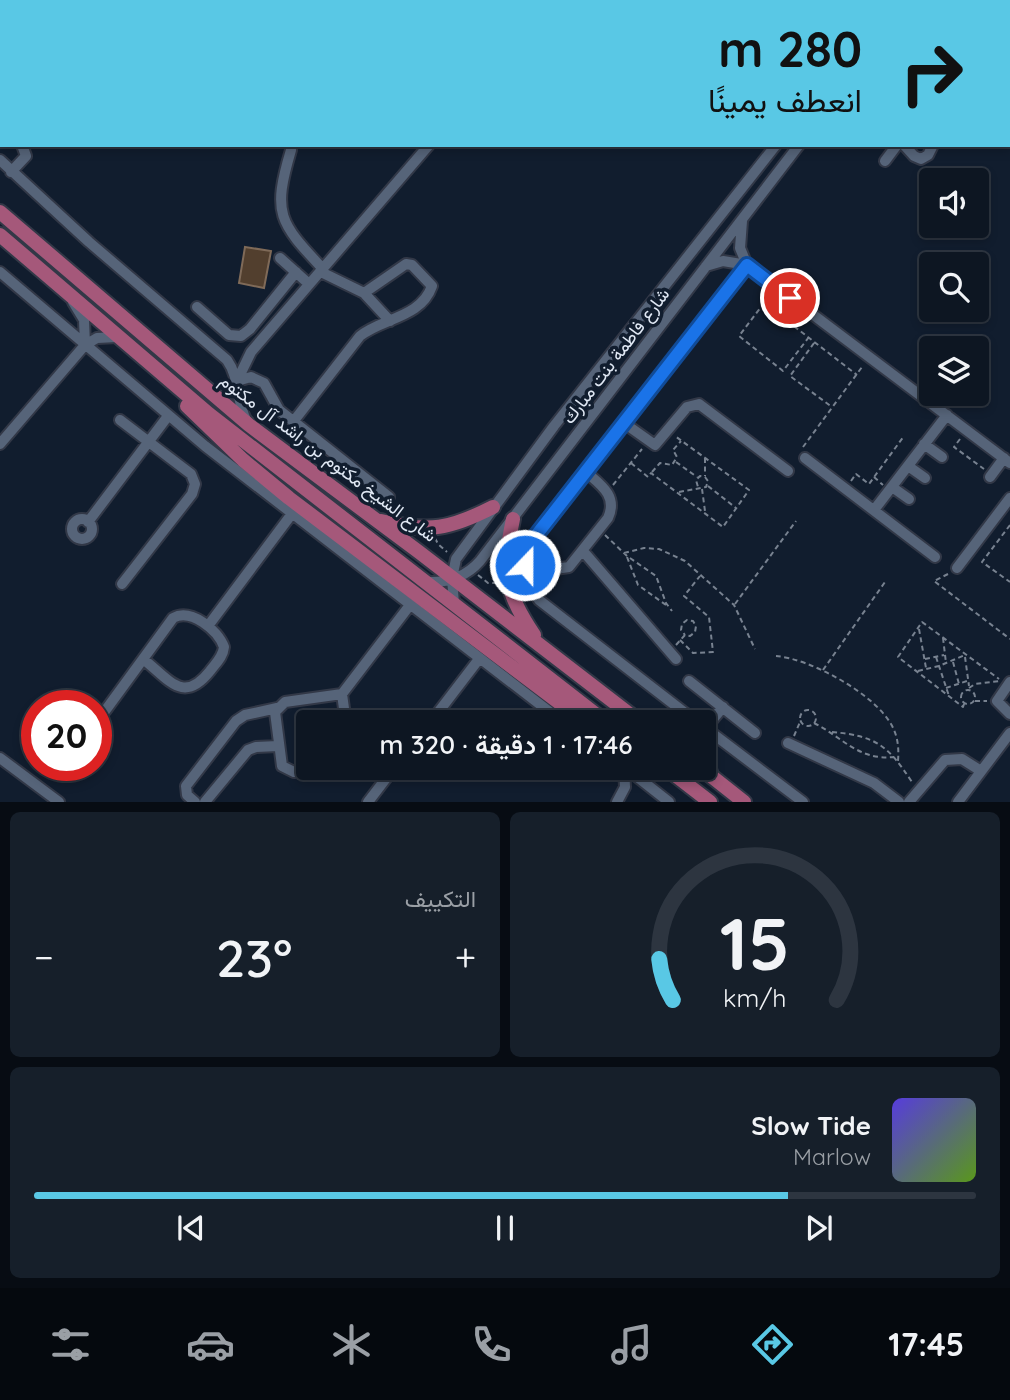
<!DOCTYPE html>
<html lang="ar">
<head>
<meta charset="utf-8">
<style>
	body { margin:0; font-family:Quicksand,Vazirmatn,sans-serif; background:#161f2a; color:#f1f3f6; direction:rtl; height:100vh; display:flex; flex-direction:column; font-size:26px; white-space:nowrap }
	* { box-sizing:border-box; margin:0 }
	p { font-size:23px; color:#9a9fa5 }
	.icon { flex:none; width:38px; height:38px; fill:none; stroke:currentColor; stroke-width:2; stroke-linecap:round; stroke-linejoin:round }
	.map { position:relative; height:802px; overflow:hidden; direction:ltr }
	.panel { display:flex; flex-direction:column; gap:10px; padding:10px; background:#070c13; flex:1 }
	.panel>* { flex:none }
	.guide { position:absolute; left:0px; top:0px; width:1012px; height:147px; box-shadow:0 4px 10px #0003,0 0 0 2px #2d3540; direction:rtl; background:#59c8e5; color:#111; overflow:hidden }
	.fabs { position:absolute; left:919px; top:168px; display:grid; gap:14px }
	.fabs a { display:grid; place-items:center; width:70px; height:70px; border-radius:7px; background:#0d1622; box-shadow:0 4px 10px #0003,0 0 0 2px #2d3540; font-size:35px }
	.speed { position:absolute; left:21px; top:690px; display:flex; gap:14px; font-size:35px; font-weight:700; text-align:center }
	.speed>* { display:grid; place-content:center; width:91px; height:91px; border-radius:50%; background:#0d1622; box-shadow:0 4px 10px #0003,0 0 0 2px #2d3540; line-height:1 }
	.speed .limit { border:10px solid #d22; background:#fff; color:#111 }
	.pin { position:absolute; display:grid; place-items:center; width:60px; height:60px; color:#fff; margin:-30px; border:4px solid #fff; border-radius:50%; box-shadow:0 2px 7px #0007 }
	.me { position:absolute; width:77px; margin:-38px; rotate:22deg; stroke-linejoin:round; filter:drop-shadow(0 0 5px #0008) }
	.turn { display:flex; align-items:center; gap:24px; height:147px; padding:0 35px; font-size:32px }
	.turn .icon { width:91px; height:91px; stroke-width:2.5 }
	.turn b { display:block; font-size:49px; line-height:60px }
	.big { font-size:52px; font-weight:600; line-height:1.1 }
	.panel .tile { flex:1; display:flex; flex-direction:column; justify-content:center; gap:10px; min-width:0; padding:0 24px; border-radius:10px; background:#161f2a }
	.panel .dial { align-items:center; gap:0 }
	.dial svg { height:182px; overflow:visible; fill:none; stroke:#2d3540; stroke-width:7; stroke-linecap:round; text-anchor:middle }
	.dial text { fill:#f1f3f6; stroke:none }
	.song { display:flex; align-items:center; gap:21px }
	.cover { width:84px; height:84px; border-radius:10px; background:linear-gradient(135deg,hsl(250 70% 55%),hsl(90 70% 35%)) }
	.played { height:7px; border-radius:4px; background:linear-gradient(90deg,#59c8e5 80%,#2d3540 80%) }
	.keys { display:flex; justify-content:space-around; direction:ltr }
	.heat { display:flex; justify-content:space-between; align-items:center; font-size:38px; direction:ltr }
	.panel .tiles { flex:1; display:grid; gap:10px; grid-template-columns:1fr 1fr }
	.tile:last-child { grid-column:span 2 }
	.trip { position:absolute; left:296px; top:710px; width:420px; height:70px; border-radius:7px; background:#0d1622; box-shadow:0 4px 10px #0003,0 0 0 2px #2d3540; font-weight:600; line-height:70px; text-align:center; direction:rtl }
	.menu { display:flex; height:112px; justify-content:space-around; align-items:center; background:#05090e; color:#9a9fa5 }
	.menu .icon { width:49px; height:49px }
	.menu .active { color:#59c8e5 }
	.menu b { font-size:32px; color:#f1f3f6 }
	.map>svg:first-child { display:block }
	.building { fill:#523f2e; stroke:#7f6a58; stroke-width:2 }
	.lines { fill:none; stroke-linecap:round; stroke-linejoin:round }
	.minor-casing { stroke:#323847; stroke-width:14 }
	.major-casing { stroke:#323847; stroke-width:18 }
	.path { stroke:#788290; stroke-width:2; stroke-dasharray:5 3.5; stroke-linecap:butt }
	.minor { stroke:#566479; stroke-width:10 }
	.major { stroke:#a5587a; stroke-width:14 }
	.route-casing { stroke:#114b97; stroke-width:18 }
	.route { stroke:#1a73e8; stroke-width:12 }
	.labels { text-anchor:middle; stroke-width:7; stroke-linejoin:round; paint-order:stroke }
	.street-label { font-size:18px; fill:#e0e8f4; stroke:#111d2e }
</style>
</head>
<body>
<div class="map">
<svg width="1010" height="802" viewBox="0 0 1010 802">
	<rect width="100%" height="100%" fill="#111d2e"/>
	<path class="building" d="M245 247 271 251 264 288 239 283Z"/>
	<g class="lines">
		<g class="minor-casing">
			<path id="minor" d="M500 0 502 2
				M821 0 824 2
				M550 2 552 0
				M887 2 889 0
				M911 2 912 0
				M0 126 2 127
				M904 145 914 156 921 159 928 155 933 145
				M291 150C272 214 279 222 323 269
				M0 160 89 242 227 360C240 378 236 400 246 420
				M885 161 897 145
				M11 172 26 156 22 145
				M742 221 740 248 747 265
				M280 258 309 284
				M706 266 723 261 747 265 1010 463
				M0 272 205 446 564 723
				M321 272 364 293 390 321
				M73 302 84 320 85 345
				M197 307 229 335 241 336 250 329 296 272
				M237 381 251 352 429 145
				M237 381 251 377 264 383 279 410 389 497
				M120 420 191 474 195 484 192 494 122 584
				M293 422 360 336C382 318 421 318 432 286L412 265 406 264 364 293
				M624 423 655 445 687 407 699 404 788 471
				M0 444 85 345 97 338 117 337
				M924 444 942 457
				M805 458 935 557
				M908 466 925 478
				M990 477 1004 458
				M892 487 909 499
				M874 510 947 415
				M72 529a10 10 0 1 1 20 0a10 10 0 1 1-20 0Z
				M88 522 168 416
				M583 551 676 659
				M527 556 555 569 569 567 608 518C618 496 601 485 586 472
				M957 568 1010 498
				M426 582C447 583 466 577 480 561L799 145
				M454 604 452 578 456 559 554 426 776 145
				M208 626 291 515
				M689 681 755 733
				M1010 682 997 701 1010 714
				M342 694 410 605
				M105 711 173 618C191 608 218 630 224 647 223 657 216 663 210 671 183 705 169 679 143 659
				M430 723 479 659
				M698 723 539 600C524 581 522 560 534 538L747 265
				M704 727 803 802
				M706 728 704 751 714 777
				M704 730 723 707
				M788 743 874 783 899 802
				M0 758 59 802
				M323 768 294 772 282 766 275 712 285 702 342 694 346 723
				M626 768 669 802
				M195 802 187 795 186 786 236 721 245 715 277 708
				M205 802 248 750 256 747 278 746
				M368 802 394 768
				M617 802 625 787 624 768
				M909 802 945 760 962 759 981 771
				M958 802 1010 733"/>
		</g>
		<g class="major-casing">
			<path id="major" d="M0 212 249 425 419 552 641 723
				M0 235 209 414 607 723
				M187 406 243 460 289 498 586 723
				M513 519C502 571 504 591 534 635
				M381 521C430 533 450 529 493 507
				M666 768 710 802
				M701 768 744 802"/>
		</g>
		<path class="path" d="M809 337 783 371 739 336 764 303 857 375
			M814 343 790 376 832 407
			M960 439 954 447 984 469
			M803 447 862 367
			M705 458V476
			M676 462 697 477
			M631 463 648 477 651 473 723 527 749 490 675 436
			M652 472 660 463 672 465 677 457 673 450 681 441
			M874 477 883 485
			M851 481 856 474 869 484 904 436
			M613 485 642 449
			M708 486 736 508
			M702 489 705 511
			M679 492 706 487 708 481 705 477 700 476 696 480 698 487
			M1010 525 982 562 1010 582
			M605 535 627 556 656 576 666 603 672 611
			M435 538 438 544 447 552
			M624 553 644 548 659 549 685 561 734 605 755 649
			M627 557 638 585 666 605
			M948 574 934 581 1010 639
			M478 575 488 583H498
			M735 604 796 521
			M919 629 926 668
			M943 638 946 663
			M680 640 693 653 713 652 709 617 684 596 700 576
			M676 645 685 635 690 636 695 632 696 626 693 621 687 620 682 624 681 630 685 635
			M776 656C811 659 873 693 891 724 898 736 899 748 898 761
			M936 657 949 696
			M965 657 969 686
			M925 659 944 655
			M953 662 959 684
			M823 670 885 582
			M918 671 939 666 965 655
			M946 688 967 681
			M969 688 975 684 1000 681
			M961 697a7 7 0 1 1 14 0a7 7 0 1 1-14 0Z
			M975 701H987
			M964 704 963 707 898 657 922 622 999 679
			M800 718a8 8 0 1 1 16 0a8 8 0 1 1-16 0Z
			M814 723C842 737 859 761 894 757
			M832 732C877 736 888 746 912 782
			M794 736 800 722"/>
		<use href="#minor" class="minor"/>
		<use href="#major" class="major"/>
	</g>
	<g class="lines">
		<g class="route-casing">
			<path id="route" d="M525 565 534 538 747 265 790 298"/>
		</g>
		<use href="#route" class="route"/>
	</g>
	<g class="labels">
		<g class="street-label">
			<text transform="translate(616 356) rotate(-53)" y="6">شارع فاطمة بنت مبارك</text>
			<text transform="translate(328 458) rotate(37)" y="6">شارع الشيخ مكتوم بن راشد آل مكتوم</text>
		</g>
	</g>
</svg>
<div class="fabs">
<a><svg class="icon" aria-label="sound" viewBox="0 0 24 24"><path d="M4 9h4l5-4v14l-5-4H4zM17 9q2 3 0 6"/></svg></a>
<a><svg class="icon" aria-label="search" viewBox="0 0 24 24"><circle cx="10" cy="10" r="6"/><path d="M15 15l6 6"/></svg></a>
<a><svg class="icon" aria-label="layers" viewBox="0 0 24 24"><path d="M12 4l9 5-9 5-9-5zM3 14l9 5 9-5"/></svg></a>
</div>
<div class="speed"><div class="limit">20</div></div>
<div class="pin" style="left:790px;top:298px;background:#d93025"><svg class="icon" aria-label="arrive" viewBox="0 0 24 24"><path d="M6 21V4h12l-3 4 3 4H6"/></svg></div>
<svg class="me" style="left:525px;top:565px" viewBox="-20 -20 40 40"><circle r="17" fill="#1a73e8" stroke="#fff" stroke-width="3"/><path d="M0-11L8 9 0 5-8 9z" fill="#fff"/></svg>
<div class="trip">17:46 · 1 دقيقة · 320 m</div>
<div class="guide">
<div class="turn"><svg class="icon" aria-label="right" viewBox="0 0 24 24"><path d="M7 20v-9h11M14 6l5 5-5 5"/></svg><div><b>280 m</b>انعطف يمينًا</div></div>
</div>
</div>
<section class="panel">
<div class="tiles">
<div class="tile dial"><svg viewBox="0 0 100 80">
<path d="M14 69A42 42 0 1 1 86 69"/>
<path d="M14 69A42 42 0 0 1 8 51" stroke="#59c8e5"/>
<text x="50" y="56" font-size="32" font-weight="700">15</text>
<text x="50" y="72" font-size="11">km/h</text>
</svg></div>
<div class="tile"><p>التكييف</p>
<div class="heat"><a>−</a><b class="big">23°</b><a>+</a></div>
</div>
<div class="tile">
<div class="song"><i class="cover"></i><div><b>Slow Tide</b><p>Marlow</p></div></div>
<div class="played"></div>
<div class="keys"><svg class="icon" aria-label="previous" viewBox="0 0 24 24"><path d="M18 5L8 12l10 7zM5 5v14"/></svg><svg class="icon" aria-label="pause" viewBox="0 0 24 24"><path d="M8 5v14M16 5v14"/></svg><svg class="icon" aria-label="next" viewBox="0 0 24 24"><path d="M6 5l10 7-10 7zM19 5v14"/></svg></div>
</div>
</div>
</section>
<nav class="menu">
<b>17:45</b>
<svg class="icon active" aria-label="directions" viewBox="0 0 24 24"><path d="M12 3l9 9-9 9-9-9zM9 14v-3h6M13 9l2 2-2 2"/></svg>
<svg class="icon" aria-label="music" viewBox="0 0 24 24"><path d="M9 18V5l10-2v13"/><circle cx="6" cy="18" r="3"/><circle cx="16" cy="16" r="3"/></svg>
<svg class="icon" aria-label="phone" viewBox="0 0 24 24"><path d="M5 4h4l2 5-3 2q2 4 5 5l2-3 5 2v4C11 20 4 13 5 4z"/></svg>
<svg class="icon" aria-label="climate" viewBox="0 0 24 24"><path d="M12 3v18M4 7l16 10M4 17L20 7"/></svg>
<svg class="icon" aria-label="car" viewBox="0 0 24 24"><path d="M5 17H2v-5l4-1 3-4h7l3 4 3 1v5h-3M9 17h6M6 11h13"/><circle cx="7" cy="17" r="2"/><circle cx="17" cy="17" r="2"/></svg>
<svg class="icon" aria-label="filters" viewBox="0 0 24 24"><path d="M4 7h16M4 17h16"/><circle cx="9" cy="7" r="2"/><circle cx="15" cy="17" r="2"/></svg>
</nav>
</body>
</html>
